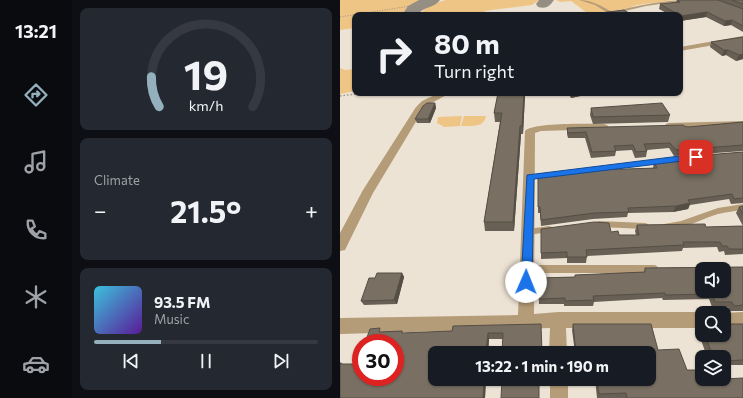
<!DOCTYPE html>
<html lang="en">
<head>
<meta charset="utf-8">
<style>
	body { margin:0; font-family:Commissioner,sans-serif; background:#242831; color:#f1f3f6; height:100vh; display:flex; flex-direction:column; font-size:15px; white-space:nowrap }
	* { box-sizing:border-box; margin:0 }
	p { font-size:13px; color:#9ea1a6 }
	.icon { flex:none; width:22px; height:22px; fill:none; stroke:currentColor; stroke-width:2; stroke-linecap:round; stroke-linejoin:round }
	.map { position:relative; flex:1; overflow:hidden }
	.details { display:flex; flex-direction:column; gap:8px; padding:8px; background:#0d0f14; width:268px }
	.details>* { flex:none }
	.banner { position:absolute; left:12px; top:12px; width:331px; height:84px; border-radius:8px; box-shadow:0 1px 3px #0004; background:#171b24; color:#f1f3f6; overflow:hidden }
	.buttons { position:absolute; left:355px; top:262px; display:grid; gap:8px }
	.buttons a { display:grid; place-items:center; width:36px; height:36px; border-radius:8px; background:#171b24; box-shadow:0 1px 3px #0004; font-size:20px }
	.speed { position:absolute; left:12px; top:334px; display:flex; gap:8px; font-size:20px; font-weight:700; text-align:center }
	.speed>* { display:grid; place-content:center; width:52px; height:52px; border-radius:50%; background:#171b24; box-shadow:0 1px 3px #0004; line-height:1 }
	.speed .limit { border:6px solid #d22; background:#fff; color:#111 }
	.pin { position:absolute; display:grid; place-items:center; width:34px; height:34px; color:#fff; margin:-17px; border-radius:8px; box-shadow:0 2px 6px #0006 }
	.me { position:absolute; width:44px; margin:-22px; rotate:1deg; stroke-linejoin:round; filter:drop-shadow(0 0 3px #0008) }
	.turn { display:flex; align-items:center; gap:14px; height:84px; padding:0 16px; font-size:18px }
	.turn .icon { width:52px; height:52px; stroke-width:2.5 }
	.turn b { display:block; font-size:28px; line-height:34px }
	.big { font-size:30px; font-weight:700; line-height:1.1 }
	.details .card { flex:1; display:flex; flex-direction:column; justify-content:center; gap:6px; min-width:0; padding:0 14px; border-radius:8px; background:#242831 }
	.details .dial { align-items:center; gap:0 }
	.dial svg { height:104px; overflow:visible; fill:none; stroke:#363941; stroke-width:7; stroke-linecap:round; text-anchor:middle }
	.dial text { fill:#f1f3f6; stroke:none }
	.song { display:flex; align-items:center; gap:12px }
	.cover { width:48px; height:48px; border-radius:6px; background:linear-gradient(135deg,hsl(190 70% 55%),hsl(270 70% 35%)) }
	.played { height:4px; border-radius:2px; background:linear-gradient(90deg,#94b0bd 30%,#363941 30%) }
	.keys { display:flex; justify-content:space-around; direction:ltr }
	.heat { display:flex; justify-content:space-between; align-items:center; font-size:22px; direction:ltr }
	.trip { position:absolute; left:88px; top:346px; width:228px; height:40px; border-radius:8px; background:#171b24; box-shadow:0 1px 3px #0004; font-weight:700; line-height:40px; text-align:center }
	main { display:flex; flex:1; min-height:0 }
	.tab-bar { display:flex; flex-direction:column; width:72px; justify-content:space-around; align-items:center; background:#090b0e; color:#9ea1a6 }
	.tab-bar .icon { width:28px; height:28px }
	.tab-bar .on { color:#94b0bd }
	.tab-bar b { font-size:18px; color:#f1f3f6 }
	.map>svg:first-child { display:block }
	.green { fill:#efc586 }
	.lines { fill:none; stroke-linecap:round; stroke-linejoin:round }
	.taxiway { fill:#948e83; fill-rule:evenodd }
	.path-far1 { stroke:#9b9489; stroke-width:1; stroke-dasharray:1 1.5; stroke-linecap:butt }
	.path { stroke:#9b9489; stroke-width:1.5; stroke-dasharray:1.5 2; stroke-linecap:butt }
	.service { fill:#b59c78; fill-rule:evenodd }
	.minor { fill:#b59c78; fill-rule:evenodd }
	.wall { fill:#686055 }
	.shaded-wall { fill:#554e45 }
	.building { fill:#797063; stroke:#554e45; fill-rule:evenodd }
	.route { fill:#1a73e8; stroke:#114b97 }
</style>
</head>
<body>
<main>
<nav class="tab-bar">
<b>13:21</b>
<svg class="icon on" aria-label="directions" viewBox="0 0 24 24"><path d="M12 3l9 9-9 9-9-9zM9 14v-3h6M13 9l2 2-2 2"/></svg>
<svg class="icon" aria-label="music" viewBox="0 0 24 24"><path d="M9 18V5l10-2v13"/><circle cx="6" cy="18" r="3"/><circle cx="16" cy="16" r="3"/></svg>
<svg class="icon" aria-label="phone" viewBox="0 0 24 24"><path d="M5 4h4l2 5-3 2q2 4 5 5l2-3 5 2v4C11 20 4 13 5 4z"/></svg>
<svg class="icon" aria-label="climate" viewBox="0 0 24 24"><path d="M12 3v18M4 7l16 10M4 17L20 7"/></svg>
<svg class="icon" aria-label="car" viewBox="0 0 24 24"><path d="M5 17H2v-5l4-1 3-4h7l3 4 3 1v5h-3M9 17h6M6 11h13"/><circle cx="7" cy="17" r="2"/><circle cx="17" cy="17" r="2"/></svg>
</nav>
<section class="details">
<div class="card dial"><svg viewBox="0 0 100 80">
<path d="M14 69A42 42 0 1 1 86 69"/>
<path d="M14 69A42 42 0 0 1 8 46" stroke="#94b0bd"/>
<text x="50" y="56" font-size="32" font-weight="700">19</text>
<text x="50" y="72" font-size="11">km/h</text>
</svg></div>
<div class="card"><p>Climate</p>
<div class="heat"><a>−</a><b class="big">21.5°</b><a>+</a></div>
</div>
<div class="card">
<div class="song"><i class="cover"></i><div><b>93.5 FM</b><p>Music</p></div></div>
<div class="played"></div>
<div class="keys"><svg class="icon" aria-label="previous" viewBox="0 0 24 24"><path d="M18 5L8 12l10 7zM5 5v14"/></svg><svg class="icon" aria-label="pause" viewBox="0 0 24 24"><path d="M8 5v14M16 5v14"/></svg><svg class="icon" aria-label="next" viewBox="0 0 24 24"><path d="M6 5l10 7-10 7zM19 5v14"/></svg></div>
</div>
</section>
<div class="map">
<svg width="403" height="398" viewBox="0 0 403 398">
	<rect width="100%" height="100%" fill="#ede3d5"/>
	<path class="green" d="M0 0H84L67 8 62 15H15V28L0 30Z
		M106 0H199L192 5 144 11 148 15H81C85 5 96 3 106 0Z
		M216 0H334L297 5 288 8 255 15H250L231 1 220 2Z
		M0 68 5 70 15 69V91L0 94Z
		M122 116 120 126 104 127 97 123 98 117Z
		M124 116H146C144 128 131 126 121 126Z"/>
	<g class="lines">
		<path class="taxiway" d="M79 0H100C95 8 83 6 78 15H62L68 6Z
			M199 0H214C209 7 206 9 198 7L196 4Z"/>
		<path class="path-far1" d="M0 17 83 4"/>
		<path class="path" d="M0 96 23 93"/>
		<path class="service" d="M239 0C252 0 261 6 272 12 297 6 322 0 349 0L306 6 268 15H262L268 13 255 5Z
			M349 156 352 158 351 159 216 176 213 174 216 172Z
			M403 204V210C395 211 386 212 378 214 363 218 340 232 324 228L323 226 324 224 341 221 378 208Z
			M259 221 305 223 308 224 309 226 308 228 305 229 259 227 256 226 255 224 256 222Z
			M209 226 212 227 213 229 212 231 209 232 188 235 185 234 184 232 185 230 188 229Z
			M186 265H315L318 267 319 269 318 271 315 273H186L183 271 182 269 183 267Z"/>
		<path class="minor" d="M403 36V40L340 51V47Z
			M99 93H110L88 105 83 110 33 193 5 250 0 251V233L23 190 76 107 82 101Z
			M403 121V127L328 129 323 126 328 123Z
			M264 124 267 125 269 127 267 129 201 131 195 133 194 314 218 312H362L363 313H362V328H226L227 353H209L210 328 0 334V318L178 315 185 131C194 122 249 124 264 124Z
			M403 312V328H384V313H383Z
			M210 379H228V398H210Z"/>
	</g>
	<path class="wall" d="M337 0H403V32L391 25 384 26 366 17 340 21V15H330L319 9 320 4 336 2Z
		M403 37V59L396 61 386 55 382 56 370 47 371 42Z
		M158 93H185L183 134H181L174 231H145L144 222 160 122H155L154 113Z
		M224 93H245V95L231 98 228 93 225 94Z
		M95 103 96 108 90 123H77L75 119Z
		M251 108 330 115 328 122 253 124 250 115Z
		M403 122V151L334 156 329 148 307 150V151L306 157 295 158 292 150 276 151 275 156 251 158 245 138H228L227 134V128L348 127Z
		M403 152V203L391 204 389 199 350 205 348 209 333 212 288 213 287 217 253 219 201 226 200 213H198V174L255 171 256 170 313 168 314 162 340 160 341 157Z
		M403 206V226L396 213 399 207Z
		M297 225 366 227 403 226V254L385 255 384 251 379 252 377 247 343 248 342 251 247 256 246 263H227V258L201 259V229L271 232 279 235H296L295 231Z
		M403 267V311H390L388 307H372L369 299 323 300 322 298 254 302 253 306H224V304H199L198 278 235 277V275L304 272 305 268Z
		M62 273 64 277 57 304 24 305 21 301 35 278Z
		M201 324 163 339H149L148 353H95L146 379 145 398H0V362L3 364H19L43 332 62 331 63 333 112 331Z
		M233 324 318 350 347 370 362 379 403 398H257L255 379H309V353H235L232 330Z
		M403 324V365H384V357H367L360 337 362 334V335H384Z"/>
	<path class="shaded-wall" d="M367 12 366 17 340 21 341 16Z
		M392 20 391 25 384 26 385 21Z
		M384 50H388L386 55 382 56Z
		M403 54V59L396 61 399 55Z
		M184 93 185 97 183 134 182 126Z
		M232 93H245V95L231 98Z
		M95 103 96 108 90 123 88 119Z
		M180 126 181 134 174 231 173 222Z
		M350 203 348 209 333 212 336 206Z
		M62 273 64 277 57 304 54 300Z
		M148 333 149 339 148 353H146Z
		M144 379H146L145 398H143Z"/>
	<path class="building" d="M337 0H378L403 9V26L392 20 385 21 367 12 341 16 320 4 340 2Z
		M392 0H403V4Z
		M284 10 292 15H262L260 13Z
		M403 37V54L399 55 388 50H384L371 42Z
		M13 47H15V68L14 69Z
		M158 93H184L182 126H180L173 222H144L162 113H154Z
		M87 103H95L88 119H75L83 106Z
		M322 103 330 115 253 117 251 108Z
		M403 122V145L336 150 330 143 304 144 307 151 296 152 293 145 274 146 276 151 252 152 246 132 228 133 227 128 343 125 344 126 348 127Z
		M403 152V198L394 199 392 194 348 200 350 203 336 206 288 208 289 212 254 213 201 220 200 207H198V174L256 171V170L317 168 314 162 343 159 341 157Z
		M403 206V214L399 207Z
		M254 222 269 223 271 232 278 231 279 235H299L297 225 365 224 366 227 403 226V249H389L387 246H382L380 242H343L344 245 246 250 247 257H227V252L201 253V229Z
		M403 267V305L394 306 392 302H375L372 294 325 295V293L253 296 254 300 225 301V298L199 299 198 278 235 277V275L305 272V268ZM362 269H384V291H362Z
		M37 273H62L54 300 21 301 29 278H35Z
		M201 324 202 353H162L163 333H148L146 353H95V379H144L143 398H0V364H19L21 357V377H55V343H25L30 329 40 328 39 332 62 331V333L112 331 113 326Z
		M233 324H311L318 350 339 349 347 370H362V379H384L403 378V398H287L286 393 259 394 257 379H309V353H236Z
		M384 324H403V360L384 361V357H373L365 335H384Z
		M162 379H199V398H161Z"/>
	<path class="route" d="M356 154 360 157 359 159 194 179 192 282 190 286 186 287 182 286 181 282 187 175Z"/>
</svg>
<div class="buttons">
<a><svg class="icon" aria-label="sound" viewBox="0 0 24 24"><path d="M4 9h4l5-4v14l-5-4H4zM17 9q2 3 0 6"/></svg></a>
<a><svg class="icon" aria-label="search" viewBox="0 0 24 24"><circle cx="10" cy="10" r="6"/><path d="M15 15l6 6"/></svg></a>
<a><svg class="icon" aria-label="layers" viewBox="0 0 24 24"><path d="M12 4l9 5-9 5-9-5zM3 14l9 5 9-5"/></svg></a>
</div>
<div class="speed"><div class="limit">30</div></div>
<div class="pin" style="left:356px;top:157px;background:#d93025"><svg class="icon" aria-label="arrive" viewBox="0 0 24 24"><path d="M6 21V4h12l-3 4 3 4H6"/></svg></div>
<svg class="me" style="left:186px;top:282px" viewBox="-20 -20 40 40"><circle r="19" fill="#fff"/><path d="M0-13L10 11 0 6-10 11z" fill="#1a73e8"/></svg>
<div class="trip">13:22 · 1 min · 190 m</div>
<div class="banner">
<div class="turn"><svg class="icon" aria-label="right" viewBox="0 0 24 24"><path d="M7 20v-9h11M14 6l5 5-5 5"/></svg><div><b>80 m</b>Turn right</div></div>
</div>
</div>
</main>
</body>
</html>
